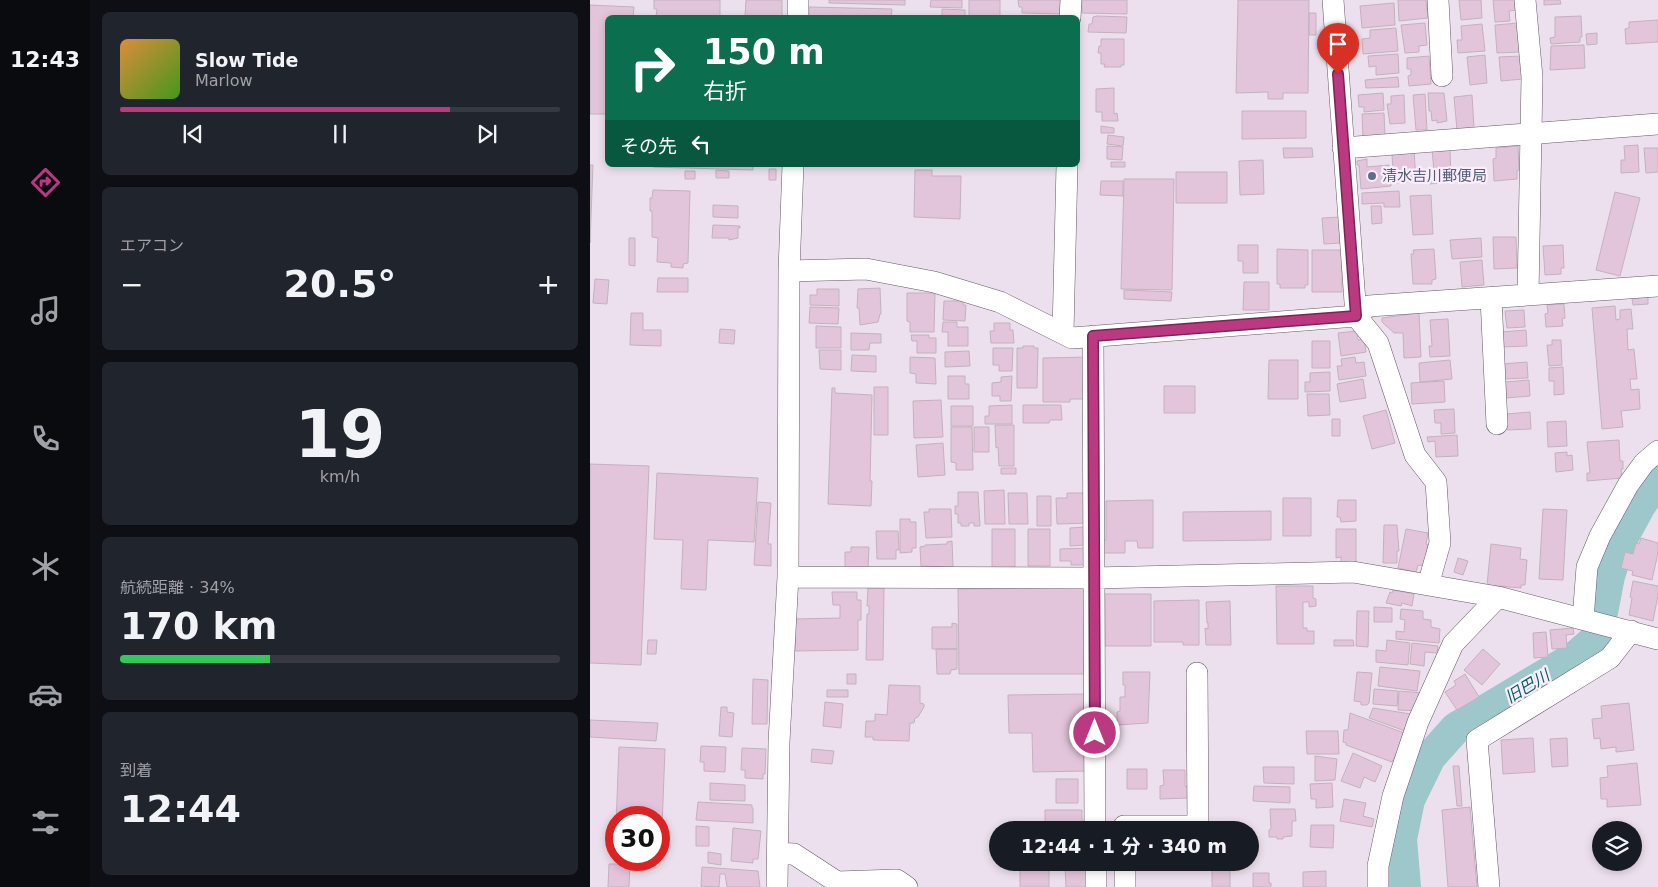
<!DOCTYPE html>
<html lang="ja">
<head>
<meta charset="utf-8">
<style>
	body { margin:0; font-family:"DejaVu Sans","Noto Sans JP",sans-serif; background:#20242c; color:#f1f3f6; height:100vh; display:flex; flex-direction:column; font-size:19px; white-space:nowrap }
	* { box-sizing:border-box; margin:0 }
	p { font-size:16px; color:#9ea1a6 }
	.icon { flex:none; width:28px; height:28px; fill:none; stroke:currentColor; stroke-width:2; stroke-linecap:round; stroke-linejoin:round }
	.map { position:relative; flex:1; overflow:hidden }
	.panel { display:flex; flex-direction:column; gap:12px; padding:12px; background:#0d0f14; width:500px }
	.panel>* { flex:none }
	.guide { position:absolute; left:15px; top:15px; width:475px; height:152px; border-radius:8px; box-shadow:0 2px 8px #0003; background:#0b6e4f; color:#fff; overflow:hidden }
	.buttons { position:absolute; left:1002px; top:821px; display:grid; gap:10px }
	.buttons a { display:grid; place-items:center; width:50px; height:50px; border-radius:50%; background:#171b24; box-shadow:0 2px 8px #0003; font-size:25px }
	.speed { position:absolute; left:15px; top:806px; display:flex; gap:10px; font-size:25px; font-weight:700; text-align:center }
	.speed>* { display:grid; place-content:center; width:65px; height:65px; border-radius:50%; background:#171b24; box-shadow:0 2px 8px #0003; line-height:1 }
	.speed .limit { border:8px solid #d22; background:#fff; color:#111 }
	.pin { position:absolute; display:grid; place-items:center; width:42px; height:42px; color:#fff; margin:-51px -21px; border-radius:50% 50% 50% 0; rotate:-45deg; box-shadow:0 0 5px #0007 }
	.pin .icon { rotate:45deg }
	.me { position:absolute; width:55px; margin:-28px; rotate:0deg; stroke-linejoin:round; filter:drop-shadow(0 0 4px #0008) }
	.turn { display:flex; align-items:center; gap:18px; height:105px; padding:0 15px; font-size:22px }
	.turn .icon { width:65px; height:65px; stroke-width:2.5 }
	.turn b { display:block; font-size:35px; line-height:42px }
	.then { display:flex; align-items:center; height:48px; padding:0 15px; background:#0003; gap:10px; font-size:19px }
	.big { font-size:38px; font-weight:700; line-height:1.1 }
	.panel .widget { flex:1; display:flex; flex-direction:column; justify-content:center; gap:8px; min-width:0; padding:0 18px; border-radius:8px; background:#20242c }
	.panel .dial { align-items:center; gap:0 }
	.dial b { font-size:65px; line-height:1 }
	.song { display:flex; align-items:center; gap:15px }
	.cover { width:60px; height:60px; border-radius:8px; background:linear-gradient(135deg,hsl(30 70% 55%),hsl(100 70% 35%)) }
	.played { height:5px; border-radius:2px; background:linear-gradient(90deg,#bb3981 75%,#363941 75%) }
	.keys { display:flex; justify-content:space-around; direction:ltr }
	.heat { display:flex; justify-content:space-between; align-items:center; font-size:28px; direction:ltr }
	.charge { height:8px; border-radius:4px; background:linear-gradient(90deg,#34c759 34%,#363941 0) }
	.trip { position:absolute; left:399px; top:821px; width:270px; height:50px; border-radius:25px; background:#171b24; box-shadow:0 2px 8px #0003; font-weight:700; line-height:50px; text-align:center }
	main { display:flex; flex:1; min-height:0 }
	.tab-bar { display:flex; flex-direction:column; width:90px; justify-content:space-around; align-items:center; background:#090b0e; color:#9ea1a6 }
	.tab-bar .icon { width:35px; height:35px }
	.tab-bar .current { color:#bb3981 }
	.tab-bar b { font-size:22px; color:#f1f3f6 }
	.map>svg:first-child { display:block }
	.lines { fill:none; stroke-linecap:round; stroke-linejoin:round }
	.river { stroke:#9ec7cb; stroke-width:32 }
	.building { fill:#e3c5db; stroke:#c2b2bd }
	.street-casing { stroke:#645965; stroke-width:22 }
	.street { stroke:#fff; stroke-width:21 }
	.route-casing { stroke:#7a2554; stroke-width:12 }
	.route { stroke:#bb3981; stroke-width:9 }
	.service-dot { fill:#5c6f8a; stroke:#fbedfb; stroke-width:2 }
	.labels { text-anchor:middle; stroke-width:4.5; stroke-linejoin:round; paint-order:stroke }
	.service-label { font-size:15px; fill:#4e5e75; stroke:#fbedfb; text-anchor:start }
	.water-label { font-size:16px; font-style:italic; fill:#055e65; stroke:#fbedfb }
</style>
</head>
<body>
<main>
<nav class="tab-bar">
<b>12:43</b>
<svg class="icon current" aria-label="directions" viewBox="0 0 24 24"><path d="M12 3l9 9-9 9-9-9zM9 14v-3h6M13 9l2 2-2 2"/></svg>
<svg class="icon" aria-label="music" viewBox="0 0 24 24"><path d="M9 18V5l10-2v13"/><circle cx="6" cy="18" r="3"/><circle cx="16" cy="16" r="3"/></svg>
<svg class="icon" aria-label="phone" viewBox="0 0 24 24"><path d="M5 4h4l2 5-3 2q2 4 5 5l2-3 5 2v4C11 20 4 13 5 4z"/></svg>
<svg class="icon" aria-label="climate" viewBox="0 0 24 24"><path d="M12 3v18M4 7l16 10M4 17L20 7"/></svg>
<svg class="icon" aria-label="car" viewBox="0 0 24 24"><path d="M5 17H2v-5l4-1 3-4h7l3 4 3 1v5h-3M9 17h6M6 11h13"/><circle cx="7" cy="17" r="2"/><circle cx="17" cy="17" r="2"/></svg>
<svg class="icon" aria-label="filters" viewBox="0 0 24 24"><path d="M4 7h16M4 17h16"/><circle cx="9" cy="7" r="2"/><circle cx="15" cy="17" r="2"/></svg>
</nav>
<section class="panel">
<div class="widget">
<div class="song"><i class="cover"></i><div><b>Slow Tide</b><p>Marlow</p></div></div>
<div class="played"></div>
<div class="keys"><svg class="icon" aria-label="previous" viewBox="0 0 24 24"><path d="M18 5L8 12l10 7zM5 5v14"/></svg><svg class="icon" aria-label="pause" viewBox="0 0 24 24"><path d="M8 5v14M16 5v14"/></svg><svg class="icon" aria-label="next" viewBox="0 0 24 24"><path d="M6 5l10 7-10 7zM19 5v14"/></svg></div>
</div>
<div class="widget"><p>エアコン</p>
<div class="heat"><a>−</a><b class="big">20.5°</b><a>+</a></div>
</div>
<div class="widget dial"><b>19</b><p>km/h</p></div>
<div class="widget"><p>航続距離 · 34%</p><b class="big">170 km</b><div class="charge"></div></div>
<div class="widget"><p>到着</p><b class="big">12:44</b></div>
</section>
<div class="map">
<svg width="1068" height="887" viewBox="0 0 1068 887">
	<rect width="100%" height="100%" fill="#ede0ee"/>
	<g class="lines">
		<path class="river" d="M815 887 811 839 819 800 840 757 866 728 985 657 1007 638 1019 576 1030 542 1049 507 1068 478"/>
	</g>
	<path class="building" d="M64 0H130V18H66L67 9H64Z
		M156 0H192V18L155 17Z
		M239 0H315V5L239 3Z
		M341 0H372V8L340 7Z
		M379 0H410V16H379Z
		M428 0H474V14L432 13V7H429Z
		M492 0H537V14L492 13Z
		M648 0H719L718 93H693V99H678V92L646 93Z
		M808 0H836L838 18 809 21Z
		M869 0H891L892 18 871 20Z
		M903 0H927L928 10 919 11 920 21 905 22Z
		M954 0H970L971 4 954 5Z
		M804 3 805 25 772 28 770 6Z
		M0 5 44 7 43 18H18V114H0Z
		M219 7 302 9 301 18H219Z
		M352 9 375 10V18H352Z
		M719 13H726V35H719Z
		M507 16 537 17 536 33 498 32 499 24H502L503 17Z
		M991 16 992 37H990V42L961 44 960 38 965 37V17Z
		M1068 20V42L1036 44 1035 29 1039 28V22Z
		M835 23 837 45 829 46V52L815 53 811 25Z
		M928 23 930 52 907 53 905 25Z
		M892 24 895 51 868 53 867 40H872L871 26Z
		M806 28 808 51 773 54 772 39 780 38V30Z
		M1007 33V44L997 45 996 34Z
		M511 39H534V65H531V67H514L515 64H511V53H508L509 46H511Z
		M994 45 995 68 960 70 961 46Z
		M808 54 809 73 786 75V66L779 67 778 56Z
		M895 55 897 83 880 85 877 57Z
		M839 56 841 84 819 86 818 76 821 75V69H817V58Z
		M931 56 933 79 911 81 909 57Z
		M808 77 809 87 776 88 775 80Z
		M524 88V114L527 113 528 121H512V112H506V89Z
		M793 93 794 110 774 112V107H769L768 95Z
		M838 93H854L857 121 847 123V120L842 121 841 111H839Z
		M835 94 837 130H826L823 95Z
		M814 95 815 123 800 124 797 104H801V96Z
		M882 95 884 128 867 130 864 97Z
		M652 111H716V138L652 139Z
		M794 113 795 137 773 138 772 114Z
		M511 126 524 128V133H511Z
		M518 135 534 137 533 146 517 144Z
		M1048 145 1049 172 1031 173V160H1035L1034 146Z
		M517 146 533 147 532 160 517 159Z
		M928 146 929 170 927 171V179L904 181 903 159 906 158V148Z
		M693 148H722L723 157 694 158Z
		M860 148 861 182 839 184 838 171H844L842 150Z
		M1054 148H1068V172L1056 173Z
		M824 150 826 181 804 183 802 155Z
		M777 159V167L799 165 801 186 771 189 769 165H767V161Z
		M673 160 674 194 650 195 649 161Z
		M521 162H535V167H521Z
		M0 165H3L0 243Z
		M63 165H163V170L63 167Z
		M179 169H186V180H179Z
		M126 170 139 171V178H126Z
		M325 170H342V176H371L370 219 324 217Z
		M95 171H105V179H95Z
		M586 172H637V203H586Z
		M534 179H584L582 290 531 289Z
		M511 181H533V196L510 195Z
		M63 190 100 191 98 263 93 264V268L81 267V263L67 262 68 238 62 237V211H60V198H62Z
		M809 191 810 207H794V203L772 204V193Z
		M1025 192 1050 198 1030 276 1006 270Z
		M841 195 843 234 823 235 820 196Z
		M123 205 148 206V218L123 217Z
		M781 206H791L792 223 782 224Z
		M750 217 751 243 734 244 732 218Z
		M123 225 150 226V228H148V238L139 240V238H122Z
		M903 237H926L927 268 904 269Z
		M39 238H45V266L39 265Z
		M891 238 892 257 862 259 860 240Z
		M648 245H668V273H653V261H648Z
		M973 245 974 268H971V274L955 275 953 246Z
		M687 249 718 250V285H715V288H690V284H687Z
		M844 249 846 279 842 280V284H823L821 254H824L823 250Z
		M722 250H752V292H722Z
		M892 260 894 285 872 287 870 262Z
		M68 278H98V292H67Z
		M5 279 19 280 17 304 3 303Z
		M654 282H679V310H653Z
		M290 288 291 314H290L288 322 270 325 269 308H267L268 289Z
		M227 289H249V306L220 305V295H227Z
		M534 290 582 292 581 301 534 299Z
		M317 293H345L344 332H320V322L317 321Z
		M1058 297V304L1043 305 1042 298Z
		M354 301H373V305H376L375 321 353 320Z
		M974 304 975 318 972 319 973 326 956 327 955 314 958 313 957 305Z
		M1025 306 1026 320 1030 319V310L1041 309 1043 329H1037L1038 350 1044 349 1047 379H1040L1041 390 1049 389 1050 409 1031 411 1033 427 1012 429 1002 308Z
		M220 307 249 308 248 324 219 323Z
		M934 310 935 327 917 328 915 311Z
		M41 313H53V330H71V346L40 345Z
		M829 313 831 357 814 358 813 333H804L792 322V318Z
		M858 319 860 356 840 357 839 346H842L840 320Z
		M353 322H367V327H378V346H358V332H352Z
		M404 323H420V330H423L424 343H401L400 331H404Z
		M226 326 251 327V348H226Z
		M130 329 145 330 144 344 129 343Z
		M936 330 937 346 912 347 911 332Z
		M767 331 768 340 774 339 776 352 751 356 748 333Z
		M261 333 291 334V343H280L279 350H261Z
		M321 335H339V338H346V353H327V341H322Z
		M962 340H971L972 365 959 366 957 345H962Z
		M722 341H740V368H722Z
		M433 346H444V348H448L447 388H427V348H433Z
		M403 348H423L422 371H409V365H403Z
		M229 350H251V370L230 369Z
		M379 351 380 366 355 367V352Z
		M262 355 286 356V372L261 371Z
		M320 357 345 358 346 384 326 383V374L320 373Z
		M499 357V399H480V402H453V358Z
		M765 357 766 363 774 362 776 376 749 380 747 366H752L751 359Z
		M679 360H708V399H678Z
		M860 360 862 379 830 382 829 363Z
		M937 362 938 378 914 379 912 364Z
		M973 367 974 394 964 395V381H959V368Z
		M740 372V391L715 392V382H720V373Z
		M358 376H375V384H379V399H358Z
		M422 376 421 401H410V396H402V383L411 382V377Z
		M773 379 776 398 750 402 747 384Z
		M939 380 940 396 916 398 915 382Z
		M854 381 855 402 822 404 821 383Z
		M574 386H605V413H574Z
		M284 387H298V435H284Z
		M242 388H245V393L282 395 280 481H282L281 506 238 504Z
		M717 394H739L740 415 718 416Z
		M351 400 353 437 324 438 323 401Z
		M422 405V424H395V416H399V406Z
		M433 405H471L472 420H460L459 423H433Z
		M361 406H383V426H361Z
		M864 409 865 433 851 434V423H845L844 410Z
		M796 410 805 443 782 449 773 416Z
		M940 412 941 429 917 430 916 414Z
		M742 419H750V436H742Z
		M976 421 977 446 958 447 957 422Z
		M405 425H424V466H409L408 447 406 448Z
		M361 427H382L383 470H366V463L361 462Z
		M384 427H399V452H384Z
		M867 435 868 456 846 457 845 441 838 442 837 437Z
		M1029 440 1030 461H1033V469H1031L1032 478 997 481V473H1000L997 442Z
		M353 443 355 475 328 477 326 445Z
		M977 452V456L982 455 983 470 966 472 965 453Z
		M0 464 59 466 51 665 0 663Z
		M411 468H426V474H411Z
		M67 473 168 478 164 542 118 540 116 590 91 589 93 540 64 539Z
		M414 490 415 524H395L394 491Z
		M368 492H388L390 526H384V523H379V526H371V523H368V514H365V506H368Z
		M418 493H437L438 524H419Z
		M477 493H499V523L467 524 466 498H477Z
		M447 496H461V526H447Z
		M693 498H721V536H693Z
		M563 500V548H548L547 541H535V553H514L513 540H516V501Z
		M748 500H766V521L751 522 750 517H747Z
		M168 502 181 503 178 544H181V566L164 565Z
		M339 509H361L362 537 336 538 334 512H339Z
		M953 509 977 510 973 580 949 579Z
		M681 511V540L593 541V512Z
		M310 519H320V522H326V548H322V552L310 553Z
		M794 525H807L809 551H807V563H793Z
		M497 527 495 545 480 546V528Z
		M402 529H425V567L402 568Z
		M438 529H460V566H438Z
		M746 529H766V563L751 564V557L746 558Z
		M816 529 838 533 836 544 838 545 834 566 828 565 826 572 808 568Z
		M286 531H308L309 550H306V559H287Z
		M1051 538 1068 543V553L1062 580 1042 575 1043 571 1031 568 1035 552 1043 554 1046 543 1049 544Z
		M362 541 363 567 331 566 330 547 335 546V545L357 544V542Z
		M901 544 931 548 930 559 937 560 935 585H931V588L897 585Z
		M261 547H279L278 568 255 567V552H261Z
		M499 548 500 565H481V561H470V549Z
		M868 558 878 561 873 575 864 572Z
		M1043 581 1068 586V595L1063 621 1039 615 1042 598 1040 597Z
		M686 586H723V598L726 599V606L719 607V602H713V628H717V631H724V644H687Z
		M278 588H294L293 660H276L277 614H279V606H277Z
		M498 588V674H369L368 589Z
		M803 590 824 594 822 606 812 603 811 606 796 603 800 592 802 593Z
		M242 592H267V600H271V620H268V650L205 651V619L250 618V605H243Z
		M515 594H561V646H515Z
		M609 600V645H593V642H564V601Z
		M640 601 641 645H616L615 628 618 629V623H617L616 602Z
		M784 607 802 608V622H784Z
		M811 609 833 611V619L841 620V627L850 629 849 643 806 639V631L814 632 815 620 810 619Z
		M767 611H779L778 647 766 646Z
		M362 623 367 624V649H342V627H362Z
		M983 628 984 634 976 635 977 648 962 649 960 630Z
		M956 632 958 657 944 658 943 633Z
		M58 640H67L66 654H57Z
		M744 640H763L764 646H744Z
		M797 640 820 643 818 665 786 662V650L796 651Z
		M822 643 848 646 847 653 835 652 834 666 820 664Z
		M346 649H367V669L361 670 360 674H347Z
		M893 649 910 664 892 685 874 670Z
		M790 667 830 671 827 691 788 686Z
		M533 672H560L558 723 527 725V712L530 711V697H535V685H533Z
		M767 672 782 673 779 703 777 705H771V702L764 701Z
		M257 674H266V684H257Z
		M875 674 889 697 867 710 855 692 866 685 864 681Z
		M163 679 178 680 177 724H162Z
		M299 685 330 686V703L334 704V707L328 717 325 718 324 723H320L319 741 283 740V737H275L276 721H285V714L297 715Z
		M784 689 808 691 807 706 783 704Z
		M237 690H258V697H237Z
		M809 691 832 693 830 711 808 710Z
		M495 694 496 771 443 772 442 733H419L418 695Z
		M235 702 253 704 251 728 233 726Z
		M1039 703 1044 750 1026 752V747L1011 749 1010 738 1004 739 1002 719 1012 718 1011 706Z
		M131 707H137V712L144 713 142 737 129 736Z
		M783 708 827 715 818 732 779 718Z
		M760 713 817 734 802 762 756 745V743L753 742 754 730H758Z
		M0 720 68 723 66 741 0 737Z
		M716 731H748L749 754H717Z
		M943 738 945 772 913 774 911 740Z
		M977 738 978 766 962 767 960 739Z
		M111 746 136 747 135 772 114 771V762H110Z
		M29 747 75 749 72 828 69 827V818H26V826Z
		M152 748 176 749 175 774H173V779L155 778V770H151Z
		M222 749 244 751 242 764 221 762Z
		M763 753 792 766 785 782 774 777 770 788 751 781Z
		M725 756 747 759 745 780 725 781Z
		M1047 763 1051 805 1017 807V799H1011L1010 778 1018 777 1017 766Z
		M863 766H869L872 806H867Z
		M673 767H704V784L674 783Z
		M537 769H557V789H537Z
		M573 770H595V786L598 787V798L570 799V786L574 785Z
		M466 779H488V803H466Z
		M120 783 155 785V801L120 800Z
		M742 783 743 807 726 808V799H721L720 784Z
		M664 786 700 787V803L663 801Z
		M754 799 776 803 773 816 784 819 782 827 750 821Z
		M108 802 162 805V808H163V823L106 820Z
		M880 807 887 887H858L852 810Z
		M680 809H705L706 821H702V836L693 837V839H687V837H679V830L681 829Z
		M455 810H492V821H498V830H455Z
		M721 825H744L743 848 720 847Z
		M106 826 119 827V846H106Z
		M143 828 171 831 168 859H163V863L141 861Z
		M118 852 131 854V865L118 863Z
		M19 864H40L39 887H18Z
		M430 864 459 865V887H430Z
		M486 864 501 865 502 887H476L475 866H485Z
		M112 867 168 871 170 887H137L135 874H130L129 887 111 886Z
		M622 867H640V887H622Z
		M736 871V887H713V872Z
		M663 873H679V883H681V887H663Z"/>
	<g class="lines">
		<g class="street-casing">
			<path id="street" d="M743 0 766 316 788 343 825 455 846 482 850 543 838 585
				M848 0 852 76
				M935 0 942 77 938 295
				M208 18V0
				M480 18 481 0
				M753 148 1068 124
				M199 271 276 269 344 282 410 302 482 338 766 316 779 306 1068 286
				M901 298 907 424
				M473 333 477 165
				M503 336 505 830
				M198 577 504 578 763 572 908 597 1068 639
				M993 619 997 567 1010 536 1038 485 1054 463 1068 451
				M534 830V826H608L607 673
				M188 853 204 854 247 882 307 880 317 887
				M506 862V887
				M535 862V887
				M187 887 189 742 198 577 199 271 203 165
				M788 887V866L803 796 828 722 863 644 908 597
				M899 887 887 740 1020 658 1041 631"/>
		</g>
		<use href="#street" class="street"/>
	</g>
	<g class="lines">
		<g class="route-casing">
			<path id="route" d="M505 733 503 336 766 316 748 74"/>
		</g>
		<use href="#route" class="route"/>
	</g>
	<circle class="service-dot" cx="782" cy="176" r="5"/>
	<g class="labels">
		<g class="service-label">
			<text x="792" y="181">清水吉川郵便局</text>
		</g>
		<g class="water-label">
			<text transform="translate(937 686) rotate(-31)" y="6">旧巴川</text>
		</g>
	</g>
</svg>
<div class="buttons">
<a><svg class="icon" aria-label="layers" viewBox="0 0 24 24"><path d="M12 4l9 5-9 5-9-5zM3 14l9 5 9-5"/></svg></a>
</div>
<div class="speed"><div class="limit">30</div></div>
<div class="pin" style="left:748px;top:74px;background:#d93025"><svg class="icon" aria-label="arrive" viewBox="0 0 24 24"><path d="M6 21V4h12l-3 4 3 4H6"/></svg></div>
<svg class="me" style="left:505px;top:733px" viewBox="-20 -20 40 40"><circle r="17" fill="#bb3981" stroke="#fff" stroke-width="3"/><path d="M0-11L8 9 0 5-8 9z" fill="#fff"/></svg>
<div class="trip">12:44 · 1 分 · 340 m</div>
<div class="guide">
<div class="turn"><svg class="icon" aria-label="right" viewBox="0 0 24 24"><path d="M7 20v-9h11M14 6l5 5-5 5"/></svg><div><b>150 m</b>右折</div></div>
<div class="then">その先<svg class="icon" aria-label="left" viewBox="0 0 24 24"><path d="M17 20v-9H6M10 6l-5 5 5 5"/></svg></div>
</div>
</div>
</main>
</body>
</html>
